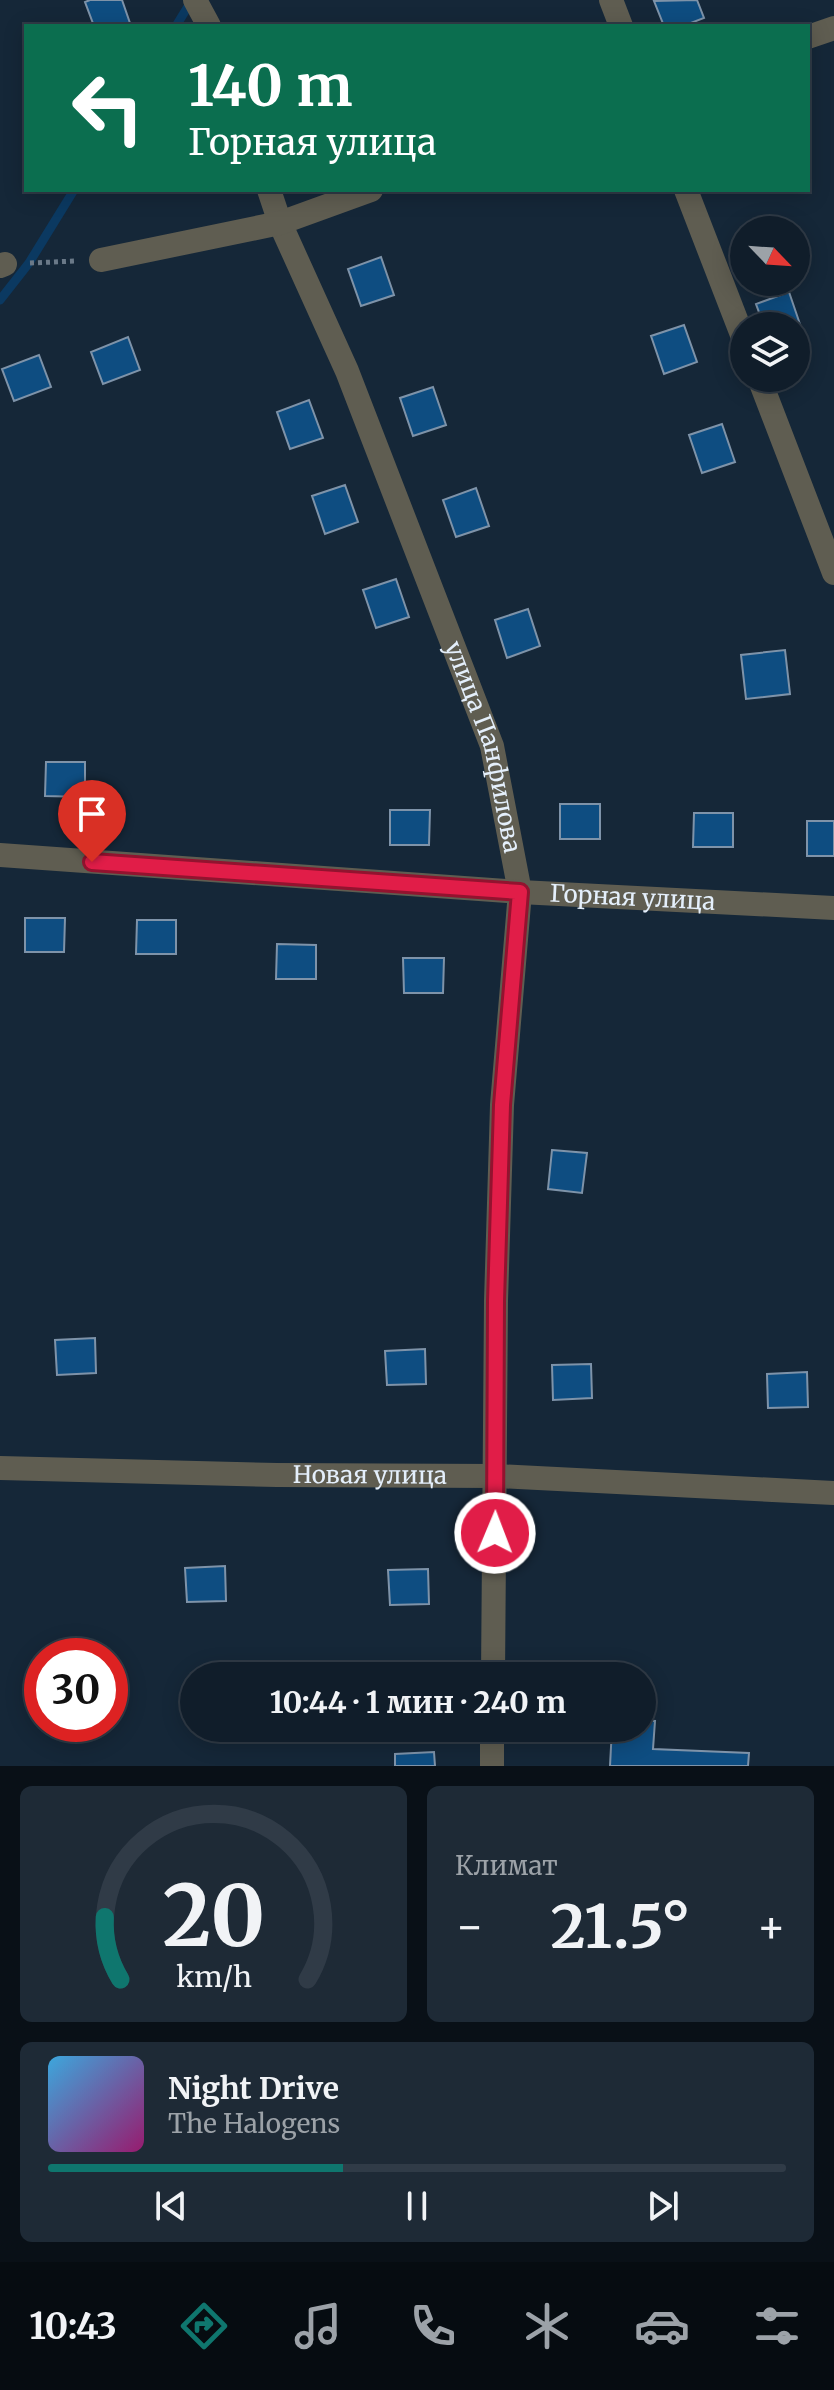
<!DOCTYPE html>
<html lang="ru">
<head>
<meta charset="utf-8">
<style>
	body { margin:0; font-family:Merriweather,serif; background:#1e2a36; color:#f1f3f6; height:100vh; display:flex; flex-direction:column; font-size:30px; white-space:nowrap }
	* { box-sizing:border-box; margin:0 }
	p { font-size:26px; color:#9ca2a8 }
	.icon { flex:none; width:44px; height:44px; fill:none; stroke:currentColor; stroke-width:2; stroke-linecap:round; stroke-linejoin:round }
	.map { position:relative; height:1766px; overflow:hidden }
	.panel { display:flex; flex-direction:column; gap:20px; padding:20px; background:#091017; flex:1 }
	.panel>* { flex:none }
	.hud { position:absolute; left:24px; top:24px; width:786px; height:168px; border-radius:0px; box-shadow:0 4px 20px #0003,0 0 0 2px #303b47; background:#0b6e4f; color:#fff; overflow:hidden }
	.needle { width:52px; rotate:115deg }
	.tools { position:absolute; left:730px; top:216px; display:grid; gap:16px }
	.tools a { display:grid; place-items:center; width:80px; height:80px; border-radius:50%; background:#101d2a; box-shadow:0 4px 20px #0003,0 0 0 2px #303b47; font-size:40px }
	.speed { position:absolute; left:24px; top:1638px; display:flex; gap:16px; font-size:40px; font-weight:700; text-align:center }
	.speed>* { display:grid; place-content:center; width:104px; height:104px; border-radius:50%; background:#101d2a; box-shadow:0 4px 20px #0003,0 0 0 2px #303b47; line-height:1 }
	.speed .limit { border:12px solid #d22; background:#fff; color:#111 }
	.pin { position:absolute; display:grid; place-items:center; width:68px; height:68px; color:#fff; margin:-82px -34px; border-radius:50% 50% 50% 0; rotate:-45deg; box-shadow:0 0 8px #0007 }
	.pin .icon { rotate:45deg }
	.me { position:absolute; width:88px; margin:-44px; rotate:1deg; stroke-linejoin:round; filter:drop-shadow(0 0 6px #0008) }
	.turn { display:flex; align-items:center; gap:28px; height:168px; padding:0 32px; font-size:36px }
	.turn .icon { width:104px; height:104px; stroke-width:2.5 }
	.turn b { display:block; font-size:56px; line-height:68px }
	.big { font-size:60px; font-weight:700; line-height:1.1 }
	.panel .card { flex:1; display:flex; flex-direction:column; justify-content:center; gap:12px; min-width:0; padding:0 28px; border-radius:12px; background:#1e2a36 }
	.panel .dial { align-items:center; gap:0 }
	.dial svg { height:208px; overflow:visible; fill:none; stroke:#303b47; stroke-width:7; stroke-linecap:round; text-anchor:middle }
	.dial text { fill:#f1f3f6; stroke:none }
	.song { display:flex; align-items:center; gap:24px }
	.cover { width:96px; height:96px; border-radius:12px; background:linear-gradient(135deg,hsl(200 70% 55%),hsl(320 70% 35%)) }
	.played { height:8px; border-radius:4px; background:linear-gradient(90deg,#0f766e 40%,#303b47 40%) }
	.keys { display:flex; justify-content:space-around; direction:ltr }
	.heat { display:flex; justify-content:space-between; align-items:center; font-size:44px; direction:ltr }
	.panel .tiles { flex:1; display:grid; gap:20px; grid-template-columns:1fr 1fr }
	.card:last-child { grid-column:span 2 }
	.trip { position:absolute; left:180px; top:1662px; width:476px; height:80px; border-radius:40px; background:#101d2a; box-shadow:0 4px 20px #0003,0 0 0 2px #303b47; font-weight:700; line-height:80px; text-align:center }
	.dock { display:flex; height:128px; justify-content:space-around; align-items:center; background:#060c11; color:#9ca2a8 }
	.dock .icon { width:56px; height:56px }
	.dock .current { color:#0f766e }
	.dock b { font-size:36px; color:#f1f3f6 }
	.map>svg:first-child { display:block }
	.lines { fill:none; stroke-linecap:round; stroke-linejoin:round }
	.stream { stroke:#0b3961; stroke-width:9 }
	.building { fill:#0e4d81; stroke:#7e93a9; stroke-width:2 }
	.path { stroke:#6a7988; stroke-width:5; stroke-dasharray:4 4; stroke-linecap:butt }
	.minor { stroke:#5f5d51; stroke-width:24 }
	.route-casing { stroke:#92132f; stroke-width:20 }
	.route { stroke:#e11d48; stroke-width:14 }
	.labels { text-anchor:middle; stroke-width:8; stroke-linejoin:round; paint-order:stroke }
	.street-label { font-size:24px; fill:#e4effb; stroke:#070f17 }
</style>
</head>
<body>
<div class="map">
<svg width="834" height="1766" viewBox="0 0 834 1766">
	<rect width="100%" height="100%" fill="#152738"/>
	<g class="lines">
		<path class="stream" d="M176 26 192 0
			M0 300 29 263 74 190"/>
	</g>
	<path class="building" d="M90 0H122L131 26H94L85 2Z
		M697 0 704 18 683 26H664L654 1Z
		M381 257 394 295 361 306 348 269Z
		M789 292 802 330 796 332V326H764L756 304Z
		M684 325 697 362 664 374 651 336Z
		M128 337 140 370 103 384 91 352Z
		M39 355 51 387 14 401 2 369Z
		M433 387 446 425 413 436 400 398Z
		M309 400 323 438 290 449 277 412Z
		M722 424 735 462 702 473 689 435Z
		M345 485 358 522 325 534 312 496Z
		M476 488 489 526 456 537 443 500Z
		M396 579 409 617 376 628 363 590Z
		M528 609 540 646 507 658 495 620Z
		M785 650 790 694 746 699 741 655Z
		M46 762H85V797L45 796Z
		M560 804H600V839H560Z
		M390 810H430L429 845H390Z
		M694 813H733V847H693Z
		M807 821H834V856H807Z
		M25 918H65L64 952H25Z
		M137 920H176V954H136Z
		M277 944 316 945V979H276Z
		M403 958H444L443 993H404Z
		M552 1150 587 1153 582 1193 548 1189Z
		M95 1338 96 1373 57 1375 55 1340Z
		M425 1349 426 1384 387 1385 385 1351Z
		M591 1364 592 1398 553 1400 552 1365Z
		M807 1372 808 1407 768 1408 767 1374Z
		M225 1566 226 1601 187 1602 185 1568Z
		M428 1569 429 1604 390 1605 388 1570Z
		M642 1720 655 1721 653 1749 749 1753 748 1766H610L612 1728H642Z
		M434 1752 435 1766H395V1754Z"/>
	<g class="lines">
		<path class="path" d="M30 263 76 261"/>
		<g class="minor">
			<path d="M195 0 209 26"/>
			<path d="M611 0 621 26"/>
			<path d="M808 37 834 28"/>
			<path id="s1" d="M269 190 280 223 347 371 492 746 520 892 502 1105 496 1301 493 1676"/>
			<path d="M686 190 744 340"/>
			<path d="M101 260 280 223 371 190"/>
			<path d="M0 266 5 264"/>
			<path d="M759 378 834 573"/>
			<path id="s2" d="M0 855 520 892 834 908"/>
			<path id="s3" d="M0 1468 277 1475 496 1476 834 1493"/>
			<path d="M492 1766V1728"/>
		</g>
	</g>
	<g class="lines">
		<g class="route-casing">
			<path id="route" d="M92 862 520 892 502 1105 496 1301 495 1533"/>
		</g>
		<use href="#route" class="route"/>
	</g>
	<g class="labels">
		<g class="street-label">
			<text dy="8" stroke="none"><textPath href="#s1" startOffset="598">улица Панфилова</textPath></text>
			<text dy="8" stroke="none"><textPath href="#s2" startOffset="634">Горная улица</textPath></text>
			<text dy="8" stroke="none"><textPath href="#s3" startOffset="370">Новая улица</textPath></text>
		</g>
	</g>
</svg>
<div class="tools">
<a><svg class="needle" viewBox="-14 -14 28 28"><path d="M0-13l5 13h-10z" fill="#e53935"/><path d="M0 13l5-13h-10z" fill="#9ca2a8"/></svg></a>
<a><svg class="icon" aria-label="layers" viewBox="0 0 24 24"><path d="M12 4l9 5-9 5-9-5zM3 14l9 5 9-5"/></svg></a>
</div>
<div class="speed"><div class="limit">30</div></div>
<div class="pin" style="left:92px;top:862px;background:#d93025"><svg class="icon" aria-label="arrive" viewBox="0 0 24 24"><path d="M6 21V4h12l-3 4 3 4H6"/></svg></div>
<svg class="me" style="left:495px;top:1533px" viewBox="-20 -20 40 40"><circle r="17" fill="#e11d48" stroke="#fff" stroke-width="3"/><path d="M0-11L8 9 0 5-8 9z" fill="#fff"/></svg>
<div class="trip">10:44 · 1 мин · 240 m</div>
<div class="hud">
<div class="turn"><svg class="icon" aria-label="left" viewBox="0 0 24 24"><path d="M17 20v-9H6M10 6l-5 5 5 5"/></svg><div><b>140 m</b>Горная улица</div></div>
</div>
</div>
<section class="panel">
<div class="tiles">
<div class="card dial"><svg viewBox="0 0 100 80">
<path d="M14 69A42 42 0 1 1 86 69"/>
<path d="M14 69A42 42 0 0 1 8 45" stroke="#0f766e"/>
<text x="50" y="56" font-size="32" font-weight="700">20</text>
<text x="50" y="72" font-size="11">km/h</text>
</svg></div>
<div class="card"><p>Климат</p>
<div class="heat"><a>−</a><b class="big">21.5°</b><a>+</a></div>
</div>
<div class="card">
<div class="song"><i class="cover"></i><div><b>Night Drive</b><p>The Halogens</p></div></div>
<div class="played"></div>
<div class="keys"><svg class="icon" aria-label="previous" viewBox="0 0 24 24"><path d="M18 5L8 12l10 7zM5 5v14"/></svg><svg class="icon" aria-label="pause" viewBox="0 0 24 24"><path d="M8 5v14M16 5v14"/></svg><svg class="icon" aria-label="next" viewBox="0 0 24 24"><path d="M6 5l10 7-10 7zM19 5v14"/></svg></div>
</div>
</div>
</section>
<nav class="dock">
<b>10:43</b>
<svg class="icon current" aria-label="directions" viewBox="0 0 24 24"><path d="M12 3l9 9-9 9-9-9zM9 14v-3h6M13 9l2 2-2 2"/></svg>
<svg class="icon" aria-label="music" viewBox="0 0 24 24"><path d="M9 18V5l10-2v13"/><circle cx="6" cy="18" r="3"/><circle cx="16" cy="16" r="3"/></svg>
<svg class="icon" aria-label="phone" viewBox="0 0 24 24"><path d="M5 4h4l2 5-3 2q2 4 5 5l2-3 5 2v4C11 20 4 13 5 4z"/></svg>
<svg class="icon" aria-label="climate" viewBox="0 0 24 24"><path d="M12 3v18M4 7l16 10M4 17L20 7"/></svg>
<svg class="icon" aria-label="car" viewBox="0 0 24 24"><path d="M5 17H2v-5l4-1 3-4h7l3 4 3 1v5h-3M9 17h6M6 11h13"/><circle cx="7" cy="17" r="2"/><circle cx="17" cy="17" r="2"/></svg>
<svg class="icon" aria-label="filters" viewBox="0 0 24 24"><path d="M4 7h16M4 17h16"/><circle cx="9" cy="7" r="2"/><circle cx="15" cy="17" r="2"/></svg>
</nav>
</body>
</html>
